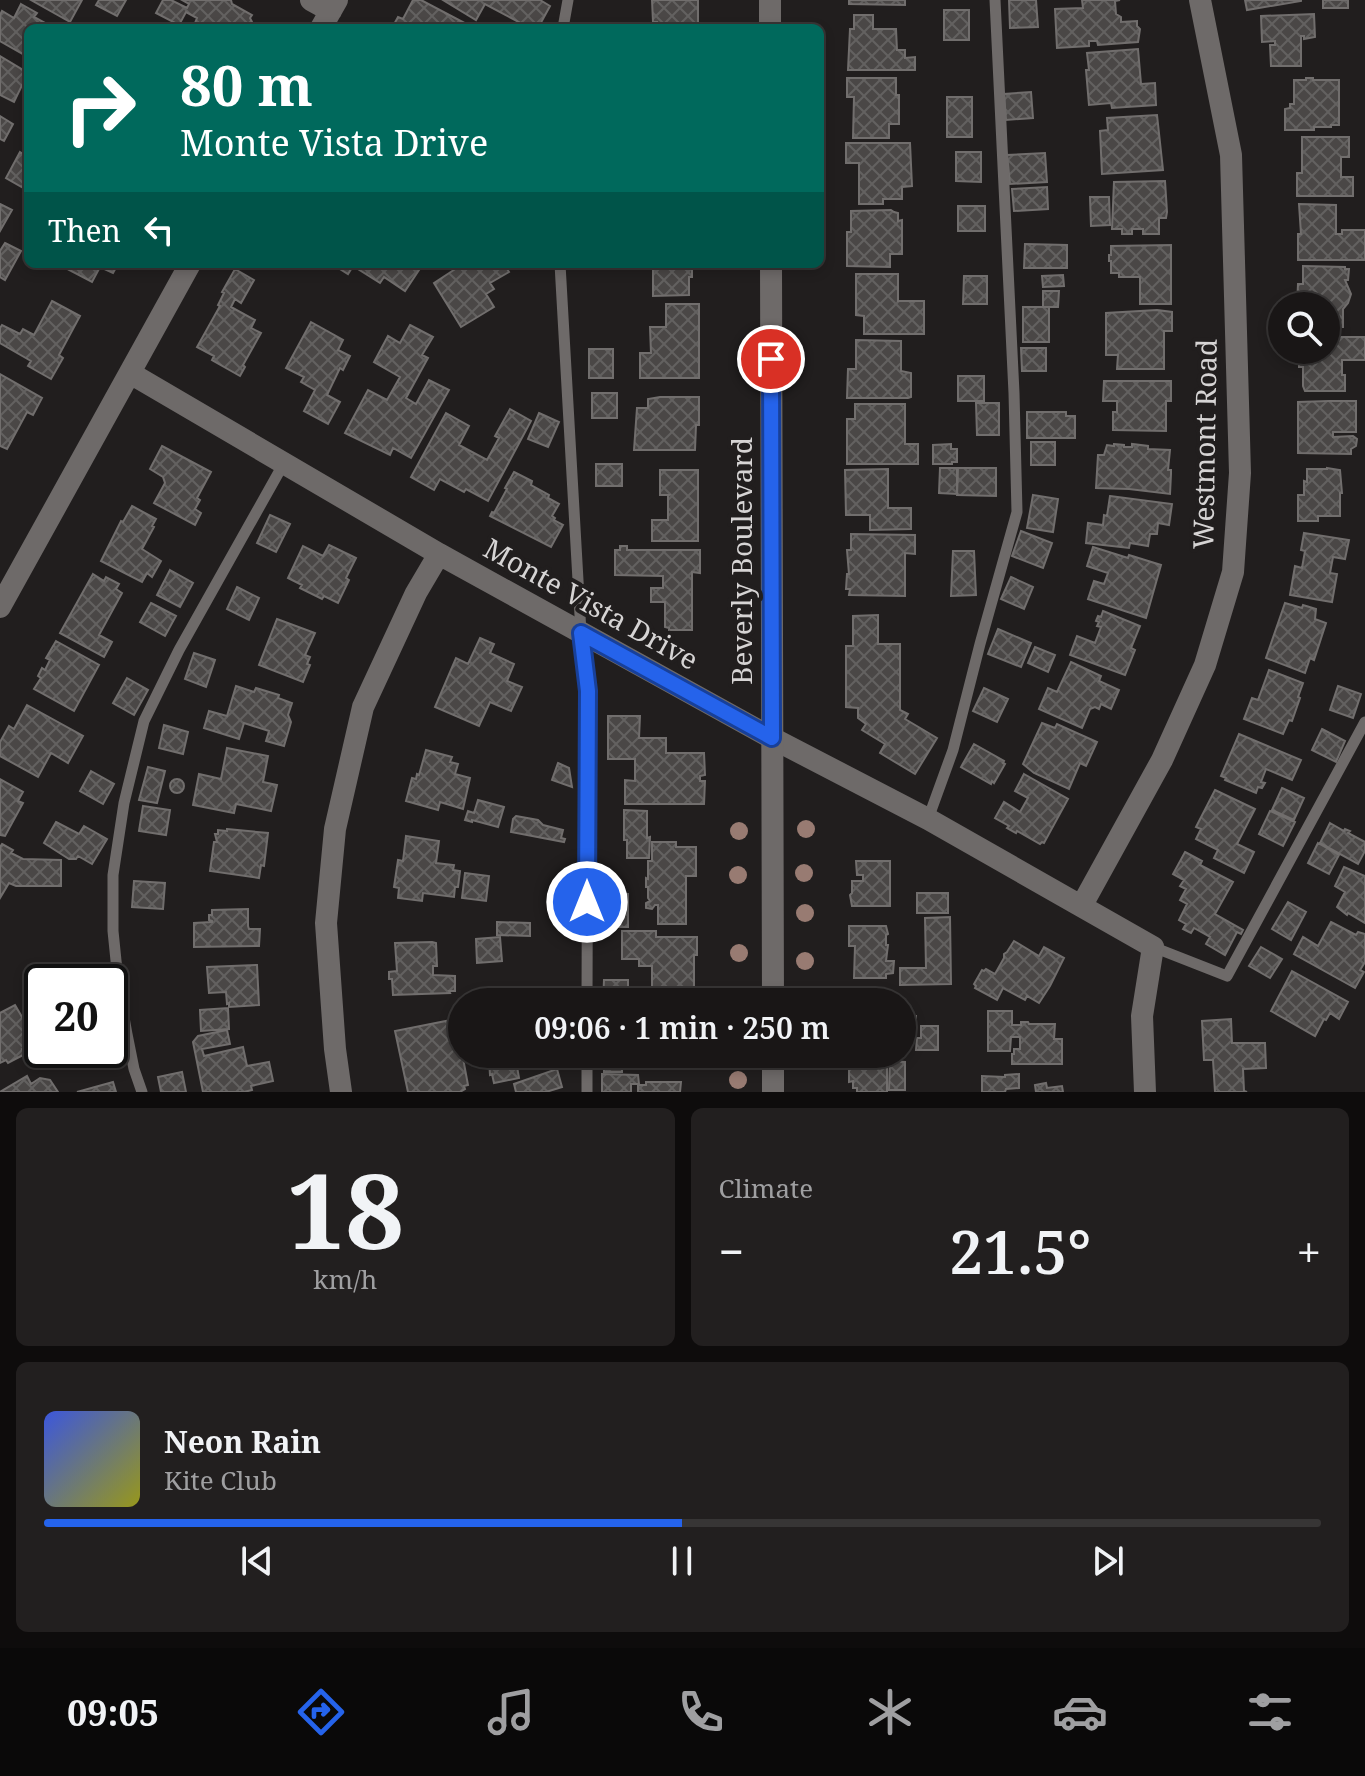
<!DOCTYPE html>
<html lang="en">
<head>
<meta charset="utf-8">
<style>
	body { margin:0; font-family:"Noto Serif",serif; background:#221f1f; color:#f1f3f6; height:100vh; display:flex; flex-direction:column; font-size:30px; white-space:nowrap }
	* { box-sizing:border-box; margin:0 }
	p { font-size:26px; color:#9f9fa1 }
	.icon { flex:none; width:44px; height:44px; fill:none; stroke:currentColor; stroke-width:2; stroke-linecap:round; stroke-linejoin:round }
	.map { position:relative; height:1092px; overflow:hidden }
	.side { display:flex; flex-direction:column; gap:16px; padding:16px; background:#0e0c0c; flex:1 }
	.side>* { flex:none }
	.top-card { position:absolute; left:24px; top:24px; width:800px; height:244px; border-radius:12px; box-shadow:0 4px 12px #0003,0 0 0 2px #373535; background:#00695c; color:#fff; overflow:hidden }
	.controls { position:absolute; left:1268px; top:292px; display:grid; gap:16px }
	.controls a { display:grid; place-items:center; width:72px; height:72px; border-radius:50%; background:#191616; box-shadow:0 4px 12px #0003,0 0 0 2px #373535; font-size:40px }
	.speed { position:absolute; left:24px; top:964px; display:flex; gap:16px; font-size:40px; font-weight:700; text-align:center }
	.speed>* { display:grid; place-content:center; width:104px; height:104px; border-radius:50%; background:#191616; box-shadow:0 4px 12px #0003,0 0 0 2px #373535; line-height:1 }
	.speed .limit { border:4px solid #111; border-radius:12px; background:#fff; color:#111 }
	.pin { position:absolute; display:grid; place-items:center; width:68px; height:68px; color:#fff; margin:-34px; border:4px solid #fff; border-radius:50%; box-shadow:0 2px 8px #0007 }
	.me { position:absolute; width:88px; margin:-44px; rotate:0deg; stroke-linejoin:round; filter:drop-shadow(0 0 6px #0008) }
	.turn { display:flex; align-items:center; gap:28px; height:168px; padding:0 24px; font-size:36px }
	.turn .icon { width:104px; height:104px; stroke-width:2.5 }
	.turn b { display:block; font-size:56px; line-height:68px }
	.then { display:flex; align-items:center; height:76px; padding:0 24px; background:#0003; gap:16px; font-size:30px }
	.big { font-size:60px; font-weight:600; line-height:1.1 }
	.side .card { flex:1; display:flex; flex-direction:column; justify-content:center; gap:12px; min-width:0; padding:0 28px; border-radius:12px; background:#221f1f }
	.side .dial { align-items:center; gap:0 }
	.dial b { font-size:104px; line-height:1 }
	.song { display:flex; align-items:center; gap:24px }
	.cover { width:96px; height:96px; border-radius:12px; background:linear-gradient(135deg,hsl(230 70% 55%),hsl(60 70% 35%)) }
	.played { height:8px; border-radius:4px; background:linear-gradient(90deg,#2563eb 50%,#373535 50%) }
	.keys { display:flex; justify-content:space-around; direction:ltr }
	.heat { display:flex; justify-content:space-between; align-items:center; font-size:44px; direction:ltr }
	.side .tiles { flex:1; display:grid; gap:16px; grid-template-columns:1fr 1fr }
	.card:last-child { grid-column:span 2 }
	.trip { position:absolute; left:448px; top:988px; width:468px; height:80px; border-radius:40px; background:#191616; box-shadow:0 4px 12px #0003,0 0 0 2px #373535; font-weight:600; line-height:80px; text-align:center }
	.tabs { display:flex; height:128px; justify-content:space-around; align-items:center; background:#0a0909; color:#9f9fa1 }
	.tabs .icon { width:56px; height:56px }
	.tabs .selected { color:#2563eb }
	.tabs b { font-size:36px; color:#f1f3f6 }
	.map>svg:first-child { display:block }
	.building { fill:url(#building-cross-hatch); stroke:#716e6d; stroke-width:2 }
	.lines { fill:none; stroke-linecap:round; stroke-linejoin:round }
	.service { stroke:#6e6a69; stroke-width:11 }
	.minor { stroke:#6e6a69; stroke-width:22 }
	.secondary { stroke:#6e6a69; stroke-width:22 }
	.tree { fill:#987b72 }
	.route-casing { stroke:#184099; stroke-width:20 }
	.route { stroke:#2563eb; stroke-width:14 }
	.labels { text-anchor:middle; stroke-width:8; stroke-linejoin:round; paint-order:stroke }
	.street-label { font-size:28px; fill:#d6d4d4; stroke:#211e1e }
</style>
</head>
<body>
<div class="map">
<svg width="1365" height="1092" viewBox="0 0 1365 1092">
	<defs>
		<pattern id="building-cross-hatch" width="8" height="8" patternUnits="userSpaceOnUse" patternTransform="scale(2)"><rect width="8" height="8" fill="#4a4746"/><path d="M0 0l8 8M0 8l8-8" fill="none" stroke="#636160"/></pattern>
	</defs>
	<rect width="100%" height="100%" fill="#211e1e"/>
	<path class="building" d="M31 0H82L70 22Z
		M99 0H126L117 16 96 5Z
		M163 0H171L187 8 189 4 182 0H231L232 4 252 15 250 18 252 22 248 28H204L195 23 197 18 186 12 179 25 156 13Z
		M413 0H421L474 28H392L398 17 403 19Z
		M443 0H540L550 6 538 28H530L485 4 476 20Z
		M652 0H698V28H657V22H653Z
		M849 0H905V5L849 4Z
		M1009 0H1036L1038 27 1010 28Z
		M1082 0H1120L1115 1 1116 14 1121 17V22L1137 21V26L1140 29 1138 42 1098 45 1097 41H1089V46L1057 48 1055 9 1083 8Z
		M1245 0H1301V1L1247 10Z
		M1323 0H1348V8H1323Z
		M21 4 37 13 34 17 54 28H28V57L0 41V15L2 11 14 18Z
		M944 10H969V40H944Z
		M1314 14 1315 37 1304 39V36H1301V66H1271L1270 45H1275V41L1262 42 1261 16Z
		M854 15H873V29H896L897 50H905V58L915 57V70H848L850 29H854Z
		M1138 49 1141 84 1155 83 1156 105 1112 108 1111 103 1089 105 1086 70H1089L1087 53Z
		M0 56 28 73 14 102 0 95Z
		M847 78H896V95H899V124H889V138H853L854 97H847Z
		M1306 78H1313V80H1339V125H1331V127H1314V130H1285V109L1290 108V104H1294V80H1306Z
		M1031 92 1033 118 1006 120 1004 94Z
		M947 97H972V137H947Z
		M1157 115 1163 170 1102 174 1100 131 1108 130 1107 118Z
		M0 116 13 124 4 141 0 139Z
		M1302 137H1349V157H1341V177H1353V196H1297V173H1302Z
		M846 143H910L912 186 902 187V199H883V204H859V163H846Z
		M20 152 28 157 27 190 6 178Z
		M956 152H981V182L956 181Z
		M1045 153 1047 182 1010 184 1007 155Z
		M1165 181 1167 212 1166 218H1159V234H1143V229H1132V234H1122V229H1112L1114 182Z
		M1047 187 1048 209 1014 211 1012 189Z
		M1090 197H1109L1110 225 1091 226Z
		M0 204 12 210 0 231Z
		M1299 204 1336 205V234H1342V230H1365V260H1298V234H1301Z
		M958 206H985V231H958Z
		M891 210 894 212 898 213V221L902 220V254H890V267L847 266V232H851V211Z
		M5 243 21 251 5 280 0 277V251Z
		M1025 244 1067 245V268H1024Z
		M1171 245V304H1140V277H1119V273H1111V261H1109V255H1111V246Z
		M58 264H118L113 273 100 267 92 282Z
		M332 264H417L421 267 405 291 384 277 380 283 353 266 348 274Z
		M463 264H504L509 272 490 283 494 289 486 294 494 307 461 327 434 283Z
		M653 264H692V277H689V295L653 296Z
		M1303 266 1345 267V269H1349L1348 280H1345L1351 294 1348 303 1343 309V327H1326V306H1297L1298 284H1303Z
		M235 269 254 280 241 303 235 299 231 307 255 320 251 328 261 333 243 365 245 367 240 376 212 360 214 356 197 347 220 306 218 305 224 293 222 292Z
		M856 274H898V301H924V334H864V316L856 315Z
		M1063 275 1064 286 1043 287 1042 276Z
		M964 276H987V304H963Z
		M1043 291H1059L1058 307H1043Z
		M52 301 80 316 59 355 63 358 51 379 28 366 31 361 0 343V328L2 325 20 334 23 329 34 335Z
		M666 304H699V378H640V353H651L650 327H666Z
		M1023 307H1049V342H1023Z
		M1157 310 1172 312V331H1164V369H1117L1118 355H1106V313Z
		M311 322 343 340 338 350 350 356 343 370 340 368 327 395 340 402 328 424 304 411 315 390 301 382 304 377 286 368Z
		M410 325 433 337 422 355 428 358 406 398 416 404 429 380 449 390 411 458 393 448 390 455 345 433 368 390 387 400 400 377 374 362 388 336 400 343Z
		M1326 337H1365V360H1342V375H1345V391H1305L1303 386V367H1299V350H1326Z
		M856 340 901 341V371L911 373V397L908 398H847L848 369H856Z
		M1021 348H1046V371H1022Z
		M589 349H613V378H589Z
		M0 374 42 398 33 415 27 412 7 449 0 446Z
		M958 376H984V401H958Z
		M1104 381H1171V401H1166V431L1113 430V412H1117V401H1103Z
		M592 393H617V418H592Z
		M660 397H699V425H696L695 450H634L637 408H648V399Z
		M1329 401H1356V432H1333V437L1353 436 1357 439 1356 446 1351 449V454L1298 453V402Z
		M976 403H999V435H977Z
		M855 404H905V444H918V464H847V419H855Z
		M510 409 531 421 488 501 466 489 464 492 440 479 434 490 411 477 446 413 469 426 459 445 487 460 499 438 495 436Z
		M1027 412H1066V416H1075V438H1027Z
		M539 413 559 422 548 447 528 439Z
		M1031 442H1055V465H1031Z
		M951 444V449H957V462H952V464H933V445Z
		M1114 444 1124 445V447H1132V444L1148 446V449L1170 450 1168 470H1171V474L1170 494 1129 489 1096 488 1098 455H1104L1107 445 1114 446Z
		M162 446 211 472 197 498 200 500 195 509 201 513 195 525 154 503 165 483 163 477 150 469Z
		M596 464H622V486H596Z
		M940 468H957V494L939 493Z
		M958 468H996V496L957 495Z
		M1327 468 1340 470 1342 493H1340V516H1318V521H1298V495H1304V481L1307 482V469H1327Z
		M888 469V508H911V529L870 530V515H846L845 470Z
		M660 470H698V541H652V520H668V496L669 495H660Z
		M514 472 532 481 531 485 549 495 548 498 559 504 552 516 555 518 554 520 563 525 551 547 490 516 492 512 494 513 507 489 505 488Z
		M1033 495 1058 499 1053 532 1027 528Z
		M1110 496 1172 504 1169 525 1158 523 1157 534H1150L1148 546 1130 543 1129 548 1086 543 1088 523 1103 525 1104 515 1107 516Z
		M132 506 156 519 152 526 154 527 142 549 161 561 152 577 147 573 142 582 101 561 121 521 123 522Z
		M270 515 290 524 276 552 257 543Z
		M1021 531 1052 543 1043 568 1012 556Z
		M1304 533 1349 540 1345 559 1333 557 1330 573 1337 574 1332 602 1290 595 1295 566 1302 568 1305 551 1301 550Z
		M851 534 915 535V554L905 553V596L849 595 850 589H846L847 574H849L847 550H851Z
		M329 545 356 558 346 578 349 580 338 603 324 596 322 599 300 588 302 585 288 578 303 546 323 556Z
		M620 546H627V550H700V573L692 572V630H669V628L665 627V602H651V588H663V576L615 575V550H620Z
		M1093 547 1128 558 1129 555 1161 565 1146 618 1088 599 1094 581 1104 584 1108 573 1087 566Z
		M953 551H974L976 595 951 596Z
		M170 570 193 583 180 607 157 595Z
		M93 574 104 581 106 577 119 584 116 589 122 593 99 635 112 642 104 657 60 633Z
		M1011 577 1033 587 1024 609 1001 599Z
		M237 587 259 598 249 620 227 609Z
		M151 603 176 616 165 636 140 622Z
		M1285 603 1302 608 1303 605 1316 609 1315 619 1326 623 1314 660 1310 658 1305 673 1266 658Z
		M1103 611 1140 626 1131 648 1135 650 1125 675 1070 655 1077 636 1095 643 1101 627 1097 626 1099 622 1096 621 1098 616 1101 617Z
		M878 615V644H900V710L908 714 905 719 937 738 915 774 880 753 885 744 862 730 866 724 858 718V708L846 707V646H853V616Z
		M277 619 315 633 305 655 310 657 307 664 310 665 303 682 259 665Z
		M998 629 1031 643 1021 667 988 654Z
		M480 638 494 644 490 653 514 664 507 681 522 687 511 711 490 702 479 726 435 707 456 658 468 664Z
		M56 641 99 665 74 711 34 689 41 678 38 676 42 668 45 670 50 660 46 658Z
		M1035 647 1055 655 1048 672 1028 663Z
		M194 653 215 660 206 687 185 679Z
		M1071 662 1101 676 1099 681 1119 690 1111 709 1101 704 1099 709 1095 707 1090 709 1082 728 1039 709 1048 688 1057 692Z
		M1269 670 1303 683 1298 697 1300 698 1292 721 1289 720 1283 734 1244 719 1252 698 1258 700Z
		M127 678 148 690 134 715 113 703Z
		M236 686 254 692 256 688 279 695 278 698 292 703 288 715 291 722 284 746 266 741 269 731 244 723 239 739 204 728 209 711 227 716Z
		M1338 686 1361 694 1353 718 1330 710Z
		M984 688 1008 699 997 722 973 711Z
		M27 705 83 736 68 763 51 753 38 777 0 756V742L9 726 14 729Z
		M608 716H640L639 738H666V753H704L705 775 700 776V781H705L704 804H625V780L635 781V759H608Z
		M1042 723 1055 728 1057 724 1097 742 1086 766 1080 763 1069 789 1034 773 1023 764Z
		M164 725 188 732 183 754 159 748Z
		M1322 729 1345 741 1336 762 1312 750Z
		M1239 734 1301 760 1292 780 1266 769 1261 782 1265 783 1262 788 1258 787 1256 793 1225 780 1226 778 1221 776Z
		M974 744 1004 761 1003 763 1005 764 994 783 992 781 991 784 961 767Z
		M227 748 268 756 263 782 277 785 271 811 236 804 234 813 193 805 199 774 221 779Z
		M426 750 452 757 450 762 458 764 455 774 470 778 463 809 440 802 438 810 406 801 412 778 416 779 417 774 419 775Z
		M558 763 569 768 572 787 552 780Z
		M148 767 165 771 157 803 139 800Z
		M91 771 114 784 103 804 80 791Z
		M1024 774 1068 799 1044 843 1042 842 1040 844 1017 831 1016 833 1007 828 1009 826 995 818 1004 802 1020 812 1028 798 1015 791Z
		M170 786a7 7 0 1 1 14 0a7 7 0 1 1-14 0Z
		M0 779 23 792 18 801 23 803 5 836 0 835Z
		M1282 788 1304 798 1294 820 1272 810Z
		M1215 790 1255 809 1237 844 1254 852 1244 873 1214 858 1218 850 1196 839 1201 829 1196 827Z
		M478 800 504 807 498 827 472 820V822L465 820 468 811 474 813Z
		M143 806 170 810 166 835 139 831Z
		M624 810 647 811V838L650 837 649 858H627V840H624Z
		M1270 811 1295 822 1283 846 1259 834Z
		M516 816 538 820 543 825 563 830 561 838 565 839 564 842 511 832 513 819Z
		M56 822 79 834 84 826 107 839 92 864 78 856 76 859H69L44 843Z
		M1330 823 1344 831 1345 829 1350 831 1348 833 1365 842V851L1358 864 1320 843Z
		M227 829 268 833 264 866 261 865 259 878 210 871 214 842H217L215 834H218V830L227 831Z
		M406 836 439 841 436 863 454 865 453 870 460 871 458 887H455L454 897 423 893 422 901 398 898 399 888 394 887 398 860 403 861Z
		M652 842H676V847H696V876H686V924H658V905H655L652 909 646 908V903L650 901 648 898V887H646V878L648 879V861H652Z
		M1318 843 1339 855 1329 874 1308 863Z
		M2 844 13 850 11 853 23 859 61 860V886H16L9 883 0 898V847Z
		M1185 852 1202 861 1200 865 1233 882 1215 914 1243 930 1241 934 1237 932 1225 955 1206 944 1210 937 1194 928 1191 933 1183 929 1186 924 1179 920 1187 904 1180 900 1186 889 1180 886 1184 880 1173 874Z
		M856 861H890V906H852L850 895 852 893V881H863V875H857Z
		M1344 867 1365 876V923L1348 913 1347 915 1337 907 1345 892 1335 886Z
		M465 873 489 876 486 901 462 898Z
		M134 881 165 883 163 909 132 907Z
		M599 893 628 894V927H598Z
		M917 893H948V913H917Z
		M1288 902 1306 912 1291 940 1272 929Z
		M248 909V926L249 929H260L259 946 194 947V923L212 922V921L209 920V915H212V910Z
		M950 917 951 984 900 985V968H926L925 918Z
		M497 922 530 923V936L497 935Z
		M1331 922 1356 935 1358 932 1365 934V962L1360 970 1364 972 1355 988 1294 954 1303 937 1318 946Z
		M849 926H886L888 934 886 935V945H888L886 961H894L893 973 886 974V978H854L855 946H849Z
		M622 931H656V937H697V955H694V990H652V966H639V959H622Z
		M500 937 502 961 477 963 476 939Z
		M1014 941 1039 956 1044 947 1064 958 1050 986 1039 1003 1027 996 1025 1000 1003 988 997 1000 975 988 976 986 974 984 982 970 984 971 986 969 995 974 1004 958V954L1007 952Z
		M432 942 436 943 437 966H433V975L455 976V991H449L450 993 393 995 392 979H389V972L397 971 395 943Z
		M1261 947 1282 959 1270 978 1249 966Z
		M257 965 259 1005 229 1007V1003L227 1004 226 992 209 993 207 967Z
		M1292 971 1348 1002 1339 1019 1330 1013 1326 1020 1324 1019 1315 1036 1271 1011Z
		M604 980H628V1002H603Z
		M15 1005 36 1041 22 1049 25 1054 8 1063 6 1060 0 1063V1013Z
		M228 1008 229 1029 201 1031 200 1010Z
		M988 1011H1012V1025H1021V1022H1028L1029 1024H1055L1054 1039H1062V1064H1012V1054H1014V1049H1020V1037H1011L1010 1051H988Z
		M916 1016V1039L902 1038V1017Z
		M1231 1019 1232 1043H1265L1266 1068 1243 1069 1244 1091 1247 1092H1215L1213 1060H1204L1202 1021Z
		M451 1020 456 1043 460 1042 468 1085 464 1086 465 1089 460 1092H408L395 1031Z
		M921 1026H938V1050H916L917 1038H921Z
		M227 1030 230 1044 202 1049 204 1056 243 1047 247 1066 269 1062 273 1081 251 1086 252 1090 244 1092H203L193 1042 198 1036Z
		M602 1054H626L625 1068H622V1072H604V1068H601Z
		M650 1054H690L689 1065 650 1066Z
		M515 1055 519 1078 494 1083 492 1074 490 1075 489 1060Z
		M887 1061V1092H857V1088H853V1081L849 1082V1062Z
		M890 1061 905 1062V1090H889Z
		M557 1069 562 1087 546 1092H516L514 1084Z
		M182 1072 186 1092H161L158 1077Z
		M602 1074 638 1075 639 1084H631V1092H602Z
		M1019 1074V1088L1006 1089 1005 1092H982V1076L1005 1077V1075Z
		M27 1076 31 1084 40 1078 50 1080 58 1092H0Z
		M113 1082 116 1092H77Z
		M646 1082H681L680 1092H638V1085H646Z
		M1046 1083 1047 1088 1062 1086 1063 1092H1036L1035 1085Z"/>
	<g class="lines">
		<path class="service" d="M563 28 568 0
			M560 264 581 633 588 691 587 1002
			M928 819 953 750 980 644 1017 512 1014 393 995 0
			M1153 947 1227 976 1365 722
			M142 1092 134 1069 127 1034 119 990 113 931V875L124 803 144 721 179 650 284 463
			M587 1092V1054"/>
		<path class="minor" d="M311 0 331 11
			M321 28 337 0
			M130 373 439 554 772 738 928 819 1153 947 1142 1016 1145 1092
			M0 607 190 264
			M1082 905 1162 760 1205 665 1233 572 1240 473 1231 155 1200 0
			M341 1092 335 1049 326 923 335 829 363 707 416 593 439 554"/>
		<path class="secondary" d="M770 0V28
			M771 264 773 1002
			M773 1054V1092"/>
	</g>
	<g class="tree">
		<circle cx="806" cy="829" r="9"/>
		<circle cx="739" cy="831" r="9"/>
		<circle cx="804" cy="873" r="9"/>
		<circle cx="738" cy="875" r="9"/>
		<circle cx="805" cy="913" r="9"/>
		<circle cx="739" cy="953" r="9"/>
		<circle cx="805" cy="961" r="9"/>
		<circle cx="738" cy="1080" r="9"/>
	</g>
	<g class="lines">
		<g class="route-casing">
			<path id="route" d="M587 902 588 691 581 633 772 738 771 359"/>
		</g>
		<use href="#route" class="route"/>
	</g>
	<g class="labels">
		<g class="street-label">
			<text transform="translate(1205 444) rotate(-89)" y="10">Westmont Road</text>
			<text transform="translate(742 561) rotate(-90)" y="10">Beverly Boulevard</text>
			<text transform="translate(591 604) rotate(29)" y="10">Monte Vista Drive</text>
		</g>
	</g>
</svg>
<div class="controls">
<a><svg class="icon" aria-label="search" viewBox="0 0 24 24"><circle cx="10" cy="10" r="6"/><path d="M15 15l6 6"/></svg></a>
</div>
<div class="speed"><div class="limit">20</div></div>
<div class="pin" style="left:771px;top:359px;background:#d93025"><svg class="icon" aria-label="arrive" viewBox="0 0 24 24"><path d="M6 21V4h12l-3 4 3 4H6"/></svg></div>
<svg class="me" style="left:587px;top:902px" viewBox="-20 -20 40 40"><circle r="17" fill="#2563eb" stroke="#fff" stroke-width="3"/><path d="M0-11L8 9 0 5-8 9z" fill="#fff"/></svg>
<div class="trip">09:06 · 1 min · 250 m</div>
<div class="top-card">
<div class="turn"><svg class="icon" aria-label="right" viewBox="0 0 24 24"><path d="M7 20v-9h11M14 6l5 5-5 5"/></svg><div><b>80 m</b>Monte Vista Drive</div></div>
<div class="then">Then<svg class="icon" aria-label="left" viewBox="0 0 24 24"><path d="M17 20v-9H6M10 6l-5 5 5 5"/></svg></div>
</div>
</div>
<section class="side">
<div class="tiles">
<div class="card dial"><b>18</b><p>km/h</p></div>
<div class="card"><p>Climate</p>
<div class="heat"><a>−</a><b class="big">21.5°</b><a>+</a></div>
</div>
<div class="card">
<div class="song"><i class="cover"></i><div><b>Neon Rain</b><p>Kite Club</p></div></div>
<div class="played"></div>
<div class="keys"><svg class="icon" aria-label="previous" viewBox="0 0 24 24"><path d="M18 5L8 12l10 7zM5 5v14"/></svg><svg class="icon" aria-label="pause" viewBox="0 0 24 24"><path d="M8 5v14M16 5v14"/></svg><svg class="icon" aria-label="next" viewBox="0 0 24 24"><path d="M6 5l10 7-10 7zM19 5v14"/></svg></div>
</div>
</div>
</section>
<nav class="tabs">
<b>09:05</b>
<svg class="icon selected" aria-label="directions" viewBox="0 0 24 24"><path d="M12 3l9 9-9 9-9-9zM9 14v-3h6M13 9l2 2-2 2"/></svg>
<svg class="icon" aria-label="music" viewBox="0 0 24 24"><path d="M9 18V5l10-2v13"/><circle cx="6" cy="18" r="3"/><circle cx="16" cy="16" r="3"/></svg>
<svg class="icon" aria-label="phone" viewBox="0 0 24 24"><path d="M5 4h4l2 5-3 2q2 4 5 5l2-3 5 2v4C11 20 4 13 5 4z"/></svg>
<svg class="icon" aria-label="climate" viewBox="0 0 24 24"><path d="M12 3v18M4 7l16 10M4 17L20 7"/></svg>
<svg class="icon" aria-label="car" viewBox="0 0 24 24"><path d="M5 17H2v-5l4-1 3-4h7l3 4 3 1v5h-3M9 17h6M6 11h13"/><circle cx="7" cy="17" r="2"/><circle cx="17" cy="17" r="2"/></svg>
<svg class="icon" aria-label="filters" viewBox="0 0 24 24"><path d="M4 7h16M4 17h16"/><circle cx="9" cy="7" r="2"/><circle cx="15" cy="17" r="2"/></svg>
</nav>
</body>
</html>
